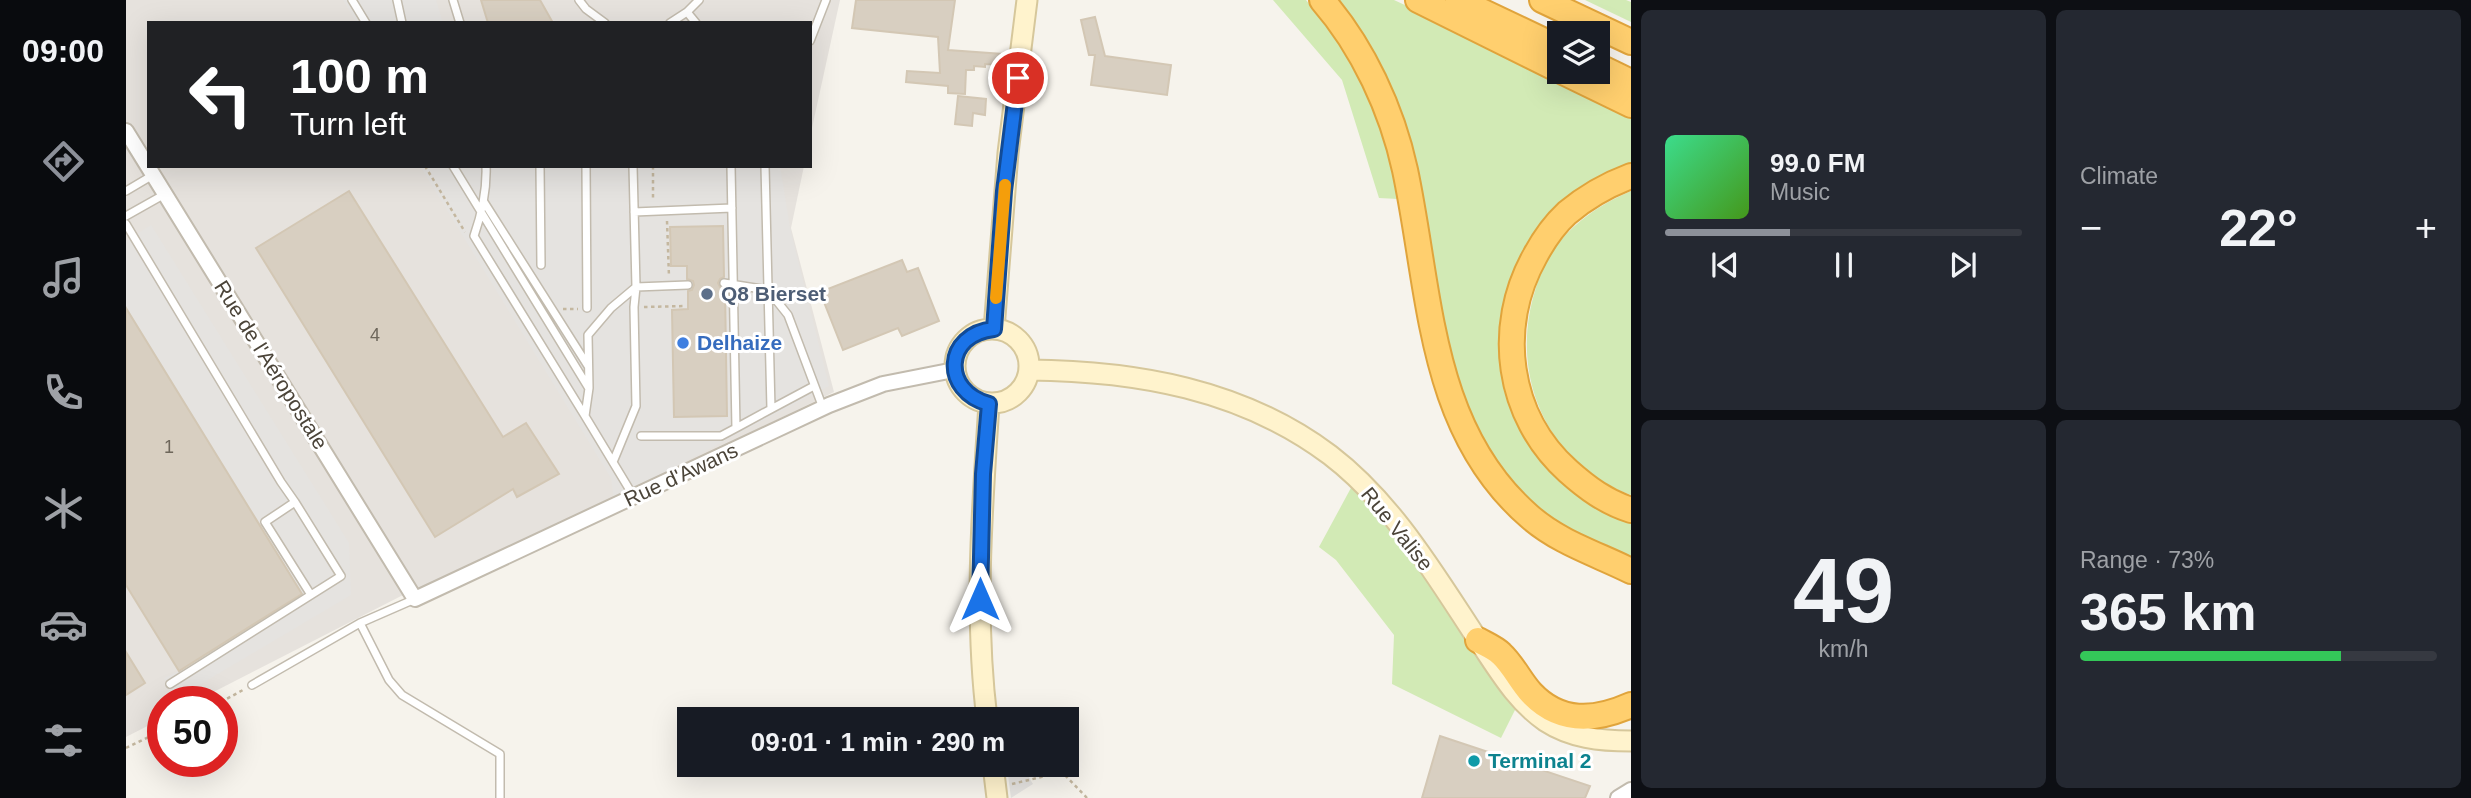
<!DOCTYPE html>
<html lang="en">
<head>
<meta charset="utf-8">
<style>
	body { margin:0; font-family:Arial,sans-serif; background:#242831; color:#f1f3f6; height:100vh; display:flex; flex-direction:column; font-size:26px; white-space:nowrap }
	* { box-sizing:border-box; margin:0 }
	p { font-size:23px; color:#9ea1a6 }
	.icon { flex:none; width:38px; height:38px; fill:none; stroke:currentColor; stroke-width:2; stroke-linecap:round; stroke-linejoin:round }
	.map { position:relative; flex:1; overflow:hidden }
	.sheet { display:flex; flex-direction:column; gap:10px; padding:10px; background:#0d0f14; width:840px }
	.sheet>* { flex:none }
	.hud { position:absolute; left:21px; top:21px; width:665px; height:147px; border-radius:0px; box-shadow:0 7px 28px #0002; background:#202124; color:#fff; overflow:hidden }
	.fabs { position:absolute; left:1421px; top:21px; display:grid; gap:14px }
	.fabs a { display:grid; place-items:center; width:63px; height:63px; border-radius:0px; background:#171b24; box-shadow:0 7px 28px #0002; font-size:35px }
	.speed { position:absolute; left:21px; top:686px; display:flex; gap:14px; font-size:35px; font-weight:700; text-align:center }
	.speed>* { display:grid; place-content:center; width:91px; height:91px; border-radius:50%; background:#171b24; box-shadow:0 7px 28px #0002; line-height:1 }
	.speed .limit { border:10px solid #d22; background:#fff; color:#111 }
	.pin { position:absolute; display:grid; place-items:center; width:60px; height:60px; color:#fff; margin:-30px; border:4px solid #fff; border-radius:50%; box-shadow:0 2px 7px #0007 }
	.me { position:absolute; width:77px; margin:-38px; rotate:0deg; stroke-linejoin:round; filter:drop-shadow(0 0 5px #0008) }
	.turn { display:flex; align-items:center; gap:24px; height:147px; padding:0 28px; font-size:32px }
	.turn .icon { width:91px; height:91px; stroke-width:2.5 }
	.turn b { display:block; font-size:49px; line-height:60px }
	.big { font-size:52px; font-weight:700; line-height:1.1 }
	.sheet .widget { flex:1; display:flex; flex-direction:column; justify-content:center; gap:10px; min-width:0; padding:0 24px; border-radius:10px; background:#242831 }
	.sheet .dial { align-items:center; gap:0 }
	.dial b { font-size:91px; line-height:1 }
	.song { display:flex; align-items:center; gap:21px }
	.cover { width:84px; height:84px; border-radius:10px; background:linear-gradient(135deg,hsl(150 70% 55%),hsl(100 70% 35%)) }
	.played { height:7px; border-radius:4px; background:linear-gradient(90deg,#8c9099 35%,#363941 35%) }
	.keys { display:flex; justify-content:space-around; direction:ltr }
	.heat { display:flex; justify-content:space-between; align-items:center; font-size:38px; direction:ltr }
	.charge { height:10px; border-radius:5px; background:linear-gradient(90deg,#34c759 73%,#363941 0) }
	.sheet .tiles { flex:1; display:grid; gap:10px; grid-template-columns:repeat(2,1fr) }
	.trip { position:absolute; left:551px; top:707px; width:402px; height:70px; border-radius:0px; background:#171b24; box-shadow:0 7px 28px #0002; font-weight:700; line-height:70px; text-align:center }
	main { display:flex; flex:1; min-height:0 }
	.dock { display:flex; flex-direction:column; width:126px; justify-content:space-around; align-items:center; background:#090b0e; color:#9ea1a6 }
	.dock .icon { width:49px; height:49px }
	.dock .active { color:#8c9099 }
	.dock b { font-size:32px; color:#f1f3f6 }
	.map>svg:first-child { display:block }
	.industrial { fill:#e6e2dd }
	.green { fill:#d2eab5 }
	.parking { fill:#e5e3e0 }
	.building { fill:#d8cfc1; stroke:#d3c7b4; stroke-width:2 }
	.lines { fill:none; stroke-linecap:round; stroke-linejoin:round }
	.lane-casing { stroke:#c2bbae; stroke-width:10 }
	.street-casing { stroke:#c2bbae; stroke-width:18 }
	.secondary-casing { stroke:#d6c79b; stroke-width:23 }
	.highway-casing { stroke:#e0a43c; stroke-width:28 }
	.path { stroke:#c4b79f; stroke-width:2.5; stroke-dasharray:3.5 3.5; stroke-linecap:butt }
	.lane { stroke:#fff; stroke-width:7 }
	.street { stroke:#fff; stroke-width:14 }
	.secondary { stroke:#fff3cd; stroke-width:19 }
	.highway { stroke:#ffcf6e; stroke-width:24 }
	.route-casing { stroke:#114b97; stroke-width:18 }
	.route { stroke:#1a73e8; stroke-width:12 }
	.slow { stroke:#f59e0b; stroke-width:12 }
	.service-dot { fill:#5c6f8a; stroke:#fff; stroke-width:2.5 }
	.shop-dot { fill:#3f7fe0; stroke:#fff; stroke-width:2.5 }
	.culture-dot { fill:#0f9aa8; stroke:#fff; stroke-width:2.5 }
	.labels { text-anchor:middle; stroke-width:6; stroke-linejoin:round; paint-order:stroke }
	.number-label { font-size:18px; fill:#6e675b }
	.service-label { font-size:21px; font-weight:bold; fill:#4e5e75; stroke:#fff; text-anchor:start }
	.shop-label { font-size:21px; font-weight:bold; fill:#366cbe; stroke:#fff; text-anchor:start }
	.street-label { font-size:21px; fill:#4b4439; stroke:#fff }
	.culture-label { font-size:21px; font-weight:bold; fill:#0d838f; stroke:#fff; text-anchor:start }
</style>
</head>
<body>
<main>
<nav class="dock">
<b>09:00</b>
<svg class="icon active" aria-label="directions" viewBox="0 0 24 24"><path d="M12 3l9 9-9 9-9-9zM9 14v-3h6M13 9l2 2-2 2"/></svg>
<svg class="icon" aria-label="music" viewBox="0 0 24 24"><path d="M9 18V5l10-2v13"/><circle cx="6" cy="18" r="3"/><circle cx="16" cy="16" r="3"/></svg>
<svg class="icon" aria-label="phone" viewBox="0 0 24 24"><path d="M5 4h4l2 5-3 2q2 4 5 5l2-3 5 2v4C11 20 4 13 5 4z"/></svg>
<svg class="icon" aria-label="climate" viewBox="0 0 24 24"><path d="M12 3v18M4 7l16 10M4 17L20 7"/></svg>
<svg class="icon" aria-label="car" viewBox="0 0 24 24"><path d="M5 17H2v-5l4-1 3-4h7l3 4 3 1v5h-3M9 17h6M6 11h13"/><circle cx="7" cy="17" r="2"/><circle cx="17" cy="17" r="2"/></svg>
<svg class="icon" aria-label="filters" viewBox="0 0 24 24"><path d="M4 7h16M4 17h16"/><circle cx="9" cy="7" r="2"/><circle cx="15" cy="17" r="2"/></svg>
</nav>
<div class="map">
<svg width="1505" height="798" viewBox="0 0 1505 798">
	<rect width="100%" height="100%" fill="#f6f3ec"/>
	<path class="industrial" d="M0 0H714L684 137V23H23V166H678L665 228 708 392 461 512 279 594 68 702H37V718L0 737Z"/>
	<path class="green" d="M1147 0H1180C1205 31 1228 64 1244 100 1258 131 1264 166 1272 199L1253 198 1216 80Z
		M1201 0H1268L1350 38 1505 118V164L1404 245 1388 408 1505 520V560L1437 528 1407 509 1335 416 1283 165Z
		M1459 0H1500L1505 2V22Z
		M1505 191V495C1420 463 1383 374 1409 291 1413 277 1418 263 1426 252 1446 223 1473 205 1505 191Z
		M1226 486 1263 527 1390 708 1375 738 1266 684 1268 635 1210 560 1193 547Z"/>
	<path class="parking" d="M217 0H310L317 23H231Z
		M294 166H654L664 228 703 386 488 499 485 478Z
		M25 225 223 543 225 595 51 698 38 678 53 671 176 594 0 308V241Z
		M882 775 902 776 907 784 885 798Z"/>
	<path class="building" d="M355 0H414L427 23H362Z
		M730 0H829L822 50 877 54V65L859 64V67L848 66V70H840L839 94 822 93V86L780 82 781 71 814 73 812 37 726 28Z
		M969 17 979 56 1045 65 1041 95 965 85 969 55H963L955 20Z
		M832 96 860 99 859 115 847 113 846 126 829 124Z
		M223 191 377 437 400 423 433 474 391 497 387 489 309 537 130 248Z
		M597 226 598 277 594 279 592 283 594 287 599 289 601 416 548 417 546 310 562 309V291L566 290 568 285 567 281 561 279V266H545L544 227Z
		M776 260 781 272 792 268 813 321 776 336 772 328 717 350 694 292Z
		M0 308 176 594 53 671 0 585Z
		M0 652 19 683 0 695Z
		M1314 736 1464 786 1459 798H1296Z"/>
	<g class="lines">
		<g class="lane-casing">
			<path id="lane" d="M226 0 240 23
				M271 0 276 23
				M327 0 334 23
				M453 0 460 9 479 23
				M561 12 570 23
				M544 23 561 12 573 0
				M684 41 700 0
				M327 166 462 387
				M360 166C361 191 356 213 348 236L459 416
				M414 166 415 265
				M460 166 461 308
				M0 191 27 175
				M358 202 462 366
				M508 212 606 208
				M0 216 39 194
				M0 224 155 482 169 502
				M598 283 642 290 662 315 697 408
				M645 409 688 386
				M610 428 645 409 639 166
				M515 436H595L610 428 605 166
				M487 462 510 406 508 307 510 287 507 166
				M508 497 459 416 463 388 462 335 485 308 510 287 562 285
				M234 623 263 680 276 695 374 754V798
				M44 684 215 576 169 502 139 522 185 595
				M126 685 234 623 289 599"/>
		</g>
		<g class="street-casing">
			<path id="street" d="M0 131 289 599 703 405 757 384 828 370
				M1492 798 1505 790"/>
		</g>
		<g class="secondary-casing">
			<path id="secondary" d="M829 366a37 37 0 1 1 74 0a37 37 0 1 1-74 0Z
				M868 329 882 153 901 0
				M903 370C1010 371 1116 389 1204 455 1267 503 1309 575 1352 640 1372 669 1389 700 1419 721 1445 738 1474 741 1505 741
				M861 719C848 615 856 509 863 404
				M867 765 871 798"/>
		</g>
		<g class="highway-casing">
			<path id="highway" d="M1196 0C1237 47 1266 110 1279 170 1305 292 1302 428 1403 516 1432 542 1471 554 1505 571
				M1292 0 1433 70
				M1332 0 1433 48
				M1416 0 1505 42
				M1472 66 1505 82
				M1437 72 1505 105
				M1505 176C1481 185 1460 197 1441 213 1428 225 1417 241 1409 256 1369 327 1381 416 1442 471 1461 488 1480 502 1505 510
				M1352 640C1359 644 1369 648 1375 654 1387 665 1394 681 1405 693 1434 724 1469 721 1505 705"/>
		</g>
		<path class="path" d="M299 166 339 232
			M527 166V201
			M541 221 543 277
			M518 307 559 306
			M437 309H452
			M95 702 117 690
			M0 748 37 730
			M886 784 936 772 961 798"/>
		<use href="#lane" class="lane"/>
		<use href="#street" class="street"/>
		<use href="#secondary" class="secondary"/>
		<use href="#highway" class="highway"/>
	</g>
	<g class="lines">
		<g class="route-casing">
			<path id="route" d="M854 599 857 474 863 404C815 391 818 334 868 329L878 191 892 78"/>
		</g>
		<use href="#route" class="route"/>
		<path class="slow" d="M870 298 879 185"/>
	</g>
	<circle class="service-dot" cx="581" cy="294" r="7"/>
	<circle class="shop-dot" cx="557" cy="343" r="7"/>
	<circle class="culture-dot" cx="1348" cy="761" r="7"/>
	<g class="labels">
		<g class="number-label">
			<text x="249" y="341">4</text>
			<text x="43" y="453">1</text>
		</g>
		<g class="service-label">
			<text x="595" y="301">Q8 Bierset</text>
		</g>
		<g class="shop-label">
			<text x="571" y="350">Delhaize</text>
		</g>
		<g class="street-label">
			<text transform="translate(145 365) rotate(58)" y="7">Rue de l'Aéropostale</text>
			<text transform="translate(555 475) rotate(-25)" y="7">Rue d'Awans</text>
			<text transform="translate(1271 529) rotate(51)" y="7">Rue Valise</text>
		</g>
		<g class="culture-label">
			<text x="1362" y="768">Terminal 2</text>
		</g>
	</g>
</svg>
<div class="fabs">
<a><svg class="icon" aria-label="layers" viewBox="0 0 24 24"><path d="M12 4l9 5-9 5-9-5zM3 14l9 5 9-5"/></svg></a>
</div>
<div class="speed"><div class="limit">50</div></div>
<div class="pin" style="left:892px;top:78px;background:#d93025"><svg class="icon" aria-label="arrive" viewBox="0 0 24 24"><path d="M6 21V4h12l-3 4 3 4H6"/></svg></div>
<svg class="me" style="left:854px;top:599px" viewBox="-20 -20 40 40"><path d="M0-17L14 15 0 8-14 15z" fill="#1a73e8" stroke="#fff" stroke-width="4"/></svg>
<div class="trip">09:01 · 1 min · 290 m</div>
<div class="hud">
<div class="turn"><svg class="icon" aria-label="left" viewBox="0 0 24 24"><path d="M17 20v-9H6M10 6l-5 5 5 5"/></svg><div><b>100 m</b>Turn left</div></div>
</div>
</div>
<section class="sheet">
<div class="tiles">
<div class="widget">
<div class="song"><i class="cover"></i><div><b>99.0 FM</b><p>Music</p></div></div>
<div class="played"></div>
<div class="keys"><svg class="icon" aria-label="previous" viewBox="0 0 24 24"><path d="M18 5L8 12l10 7zM5 5v14"/></svg><svg class="icon" aria-label="pause" viewBox="0 0 24 24"><path d="M8 5v14M16 5v14"/></svg><svg class="icon" aria-label="next" viewBox="0 0 24 24"><path d="M6 5l10 7-10 7zM19 5v14"/></svg></div>
</div>
<div class="widget"><p>Climate</p>
<div class="heat"><a>−</a><b class="big">22°</b><a>+</a></div>
</div>
<div class="widget dial"><b>49</b><p>km/h</p></div>
<div class="widget"><p>Range · 73%</p><b class="big">365 km</b><div class="charge"></div></div>
</div>
</section>
</main>
</body>
</html>
